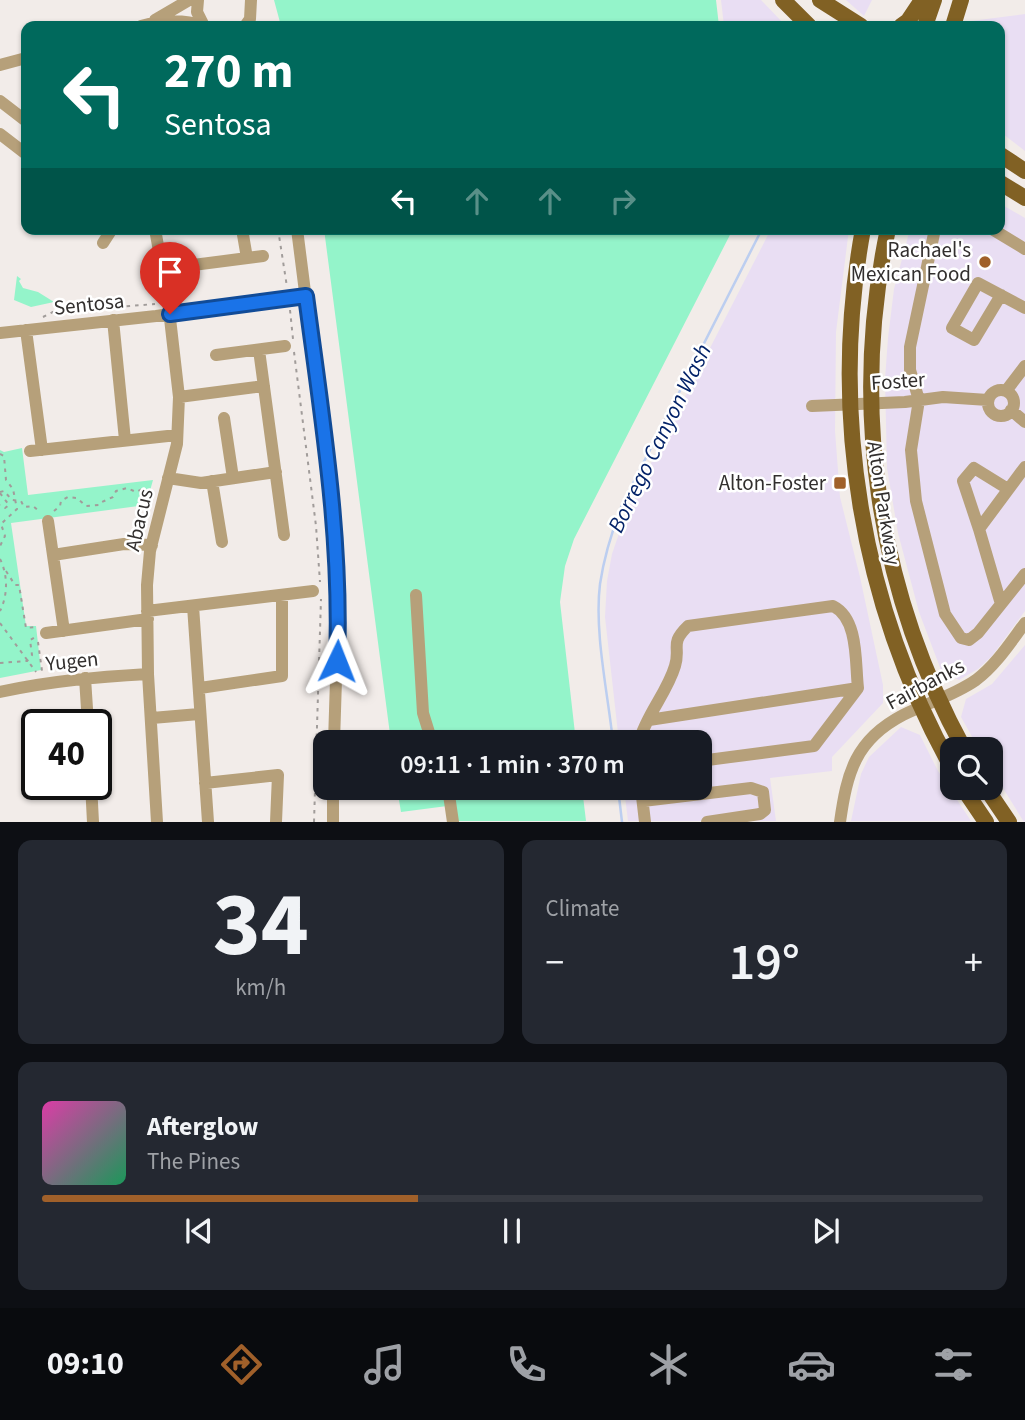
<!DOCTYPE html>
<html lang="en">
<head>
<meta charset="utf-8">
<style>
	body { margin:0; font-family:"Source Sans 3",sans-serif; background:#242831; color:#f1f3f6; height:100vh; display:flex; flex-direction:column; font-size:26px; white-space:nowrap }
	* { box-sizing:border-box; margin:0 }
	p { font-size:23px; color:#9ea1a6 }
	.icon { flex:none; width:38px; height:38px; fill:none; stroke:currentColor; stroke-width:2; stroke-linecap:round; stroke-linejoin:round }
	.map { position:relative; height:822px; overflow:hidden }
	.drawer { display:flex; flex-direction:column; gap:18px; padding:18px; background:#0d0f14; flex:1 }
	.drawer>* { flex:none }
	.guide { position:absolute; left:21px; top:21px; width:984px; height:214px; border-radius:14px; box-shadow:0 2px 5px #0004; background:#00695c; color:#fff; overflow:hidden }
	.fabs { position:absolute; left:940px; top:737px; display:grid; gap:14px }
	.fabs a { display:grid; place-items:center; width:63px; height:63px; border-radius:14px; background:#171b24; box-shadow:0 2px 5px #0004; font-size:35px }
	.speed { position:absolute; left:21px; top:709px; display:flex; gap:14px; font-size:35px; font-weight:700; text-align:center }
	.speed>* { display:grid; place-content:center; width:91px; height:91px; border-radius:50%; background:#171b24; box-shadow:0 2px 5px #0004; line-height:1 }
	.speed .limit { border:4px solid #111; border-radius:10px; background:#fff; color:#111 }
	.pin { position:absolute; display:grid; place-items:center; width:60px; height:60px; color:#fff; margin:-72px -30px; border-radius:50% 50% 50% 0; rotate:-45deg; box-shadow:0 0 7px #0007 }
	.pin .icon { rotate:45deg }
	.me { position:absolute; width:77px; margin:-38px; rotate:2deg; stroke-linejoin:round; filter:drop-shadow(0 0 5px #0008) }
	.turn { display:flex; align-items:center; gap:24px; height:147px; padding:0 28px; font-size:32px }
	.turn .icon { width:91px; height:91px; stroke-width:2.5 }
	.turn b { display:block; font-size:49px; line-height:60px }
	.lanes { display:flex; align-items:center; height:66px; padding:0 28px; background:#0003; justify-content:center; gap:35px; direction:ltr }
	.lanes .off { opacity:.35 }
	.big { font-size:52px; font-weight:600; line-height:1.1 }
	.drawer .tile { flex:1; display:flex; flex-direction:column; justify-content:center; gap:10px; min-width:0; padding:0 24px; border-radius:14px; background:#242831 }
	.drawer .dial { align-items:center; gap:0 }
	.dial b { font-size:91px; line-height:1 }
	.song { display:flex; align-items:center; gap:21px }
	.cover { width:84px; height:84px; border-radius:10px; background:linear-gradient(135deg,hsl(320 70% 55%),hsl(150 70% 35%)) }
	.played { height:7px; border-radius:4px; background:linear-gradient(90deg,#a0602a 40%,#363941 40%) }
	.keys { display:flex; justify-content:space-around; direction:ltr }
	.heat { display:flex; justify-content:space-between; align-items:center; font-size:38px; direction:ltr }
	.drawer .tiles { flex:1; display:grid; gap:18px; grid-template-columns:1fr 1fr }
	.tile:last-child { grid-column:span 2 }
	.trip { position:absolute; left:313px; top:730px; width:399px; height:70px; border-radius:14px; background:#171b24; box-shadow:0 2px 5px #0004; font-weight:600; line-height:70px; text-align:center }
	.tabs { display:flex; height:112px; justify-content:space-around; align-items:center; background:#090b0e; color:#9ea1a6 }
	.tabs .icon { width:49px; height:49px }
	.tabs .current { color:#a0602a }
	.tabs b { font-size:32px; color:#f1f3f6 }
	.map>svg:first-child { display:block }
	.commercial { fill:#e9def3 }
	.green { fill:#94f4ca }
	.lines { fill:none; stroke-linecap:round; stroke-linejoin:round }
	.stream { stroke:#bccef0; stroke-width:2.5 }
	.path { stroke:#a19c9a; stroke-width:2; stroke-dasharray:3.5 5; stroke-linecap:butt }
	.minor { stroke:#b6a07a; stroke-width:12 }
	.major { stroke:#816124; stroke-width:16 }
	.route-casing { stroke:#114b97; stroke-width:18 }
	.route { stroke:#1a73e8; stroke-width:12 }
	.poi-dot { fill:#a0602a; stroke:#fff; stroke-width:2.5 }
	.labels { text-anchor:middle; stroke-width:5; stroke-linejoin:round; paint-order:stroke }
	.poi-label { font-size:21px; fill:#322f2e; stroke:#fff; text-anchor:end }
	.street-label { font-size:21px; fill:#322f2e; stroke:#fff }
	.water-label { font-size:23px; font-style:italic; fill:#032268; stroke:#fff }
</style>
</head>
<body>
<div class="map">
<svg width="1025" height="822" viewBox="0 0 1025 822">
	<rect width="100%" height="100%" fill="#f2ece9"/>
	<path class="commercial" d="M721 0H761L786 26H724Z
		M846 0H872L864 16Z
		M1025 14V151L999 131V26H970L971 21Z
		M999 203 1025 218V611L992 656 978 669 959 680 941 670 919 612 898 533 887 468 885 379 888 338 894 289 910 229H999Z
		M771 229H849L836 332 835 431 840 497 860 577 883 685V703L832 757V771L770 778 776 821H628L624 788H700V742H619L605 617 607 581 612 554 627 510Z
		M1025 645V821L1024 822 991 769 990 749H979L961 717 966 699 992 684Z
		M901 727 920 735 938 771 971 821H851L861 774 869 757Z"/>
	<path class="green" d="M274 0H716L719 26H281Z
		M324 229H733L574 539 565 566 560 602 576 742H391Z
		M17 276 21 279 19 281 23 288 38 292 54 302 31 307 14 300Z
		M22 448 28 495 153 480 146 505 11 523 26 626H36L41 670 0 678V450L4 452Z
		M397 788H582L586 821H457L455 805 401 812Z"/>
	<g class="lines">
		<path class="stream" d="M613 742C608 694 594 632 600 584 604 557 612 531 622 505L762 229
			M618 788 622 822"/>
		<path class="path" d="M278 229 287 287
			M290 310 293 339
			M43 317 53 312 155 304
			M294 352 316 526 320 582
			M0 454 4 456 6 480 13 489 17 509 1 524 5 536 0 546
			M0 492 4 491 12 500 21 501 24 507 33 506 40 512
			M0 493 9 505 5 508 0 505
			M54 511 60 506 61 501 68 497 77 498 86 506 99 505 102 502 113 497 116 491 127 488 136 492 145 488 150 498
			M0 559C8 575 8 595 0 611
			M6 571 15 585H19L26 628 36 627
			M0 623 36 672
			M38 642 42 671
			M0 663 27 661 32 655 30 640 37 636
			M314 822 321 599"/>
		<path class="minor" d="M198 0 197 12 204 26
			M155 20 189 0
			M141 26C162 20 183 19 204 26
			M245 26 250 19 251 0
			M0 65 26 58
			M0 101 26 121
			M0 134 26 154
			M155 229 168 301 179 397 177 444 150 551 147 585 148 674 157 822
			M242 229 247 258
			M297 229 336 536 338 617 334 742
			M935 229 910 347V370L919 400 911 450 916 501 945 614 961 638 969 640 978 633 1025 574
			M992 229 1025 249
			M103 243 112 229
			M162 269 263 256
			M1001 295 974 340 952 328 978 283 1025 308
			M113 320 125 440
			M26 330 42 450
			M0 333 156 316 306 296
			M259 350 284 535
			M216 355 285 346
			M988 403a13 13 0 1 1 26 0a13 13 0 1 1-26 0Z
			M1006 391 1025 366
			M179 397 264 386
			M812 406 905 402 943 397 988 400
			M1011 410 1025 422
			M224 418 233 478
			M30 451 177 435
			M168 478 201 483 276 472
			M212 481 222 542
			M48 521 64 631
			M979 529 963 481 974 468 1008 489
			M53 555 124 544 152 545
			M416 595 423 713 432 742
			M1001 604 979 529 1025 467
			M193 606 208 822
			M147 611 313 591
			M46 633 148 619
			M85 678 88 724
			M200 688 282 676V595
			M0 692C49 681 98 677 148 674
			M152 718 199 714
			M649 720 858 688
			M639 742C646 715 667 693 675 666 681 647 669 644 688 626L833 606C859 619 855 663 858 688L814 746 700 761
			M205 783 278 775 276 822
			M91 784 93 822
			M333 788V822
			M448 788 453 822
			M641 788 645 822
			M643 801 751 788 763 792 765 810 760 814 707 822
			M840 822C847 773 855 740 903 715 927 703 953 696 976 680 996 665 1010 643 1025 623"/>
		<path class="major" d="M783 0 809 26
			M820 0 861 26
			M901 26 908 21 922 0
			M925 26 934 0
			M953 26 961 0
			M999 154 1025 171
			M999 182 1025 198
			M863 229C829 413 861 605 952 768
			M888 229C850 407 877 590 964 749
			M963 788 986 822
			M986 788 1009 822"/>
	</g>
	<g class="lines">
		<g class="route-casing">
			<path id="route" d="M170 314 306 296C322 418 342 538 337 661"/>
		</g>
		<use href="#route" class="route"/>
	</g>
	<g class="poi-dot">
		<circle cx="985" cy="262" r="7"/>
		<rect x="833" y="476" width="14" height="14" rx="3.5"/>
	</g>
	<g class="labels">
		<g class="poi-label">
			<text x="971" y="257">Rachael's<tspan x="971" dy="24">Mexican Food</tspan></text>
			<text x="826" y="490">Alton-Foster</text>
		</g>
		<g class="street-label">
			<text transform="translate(89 304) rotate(-6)" y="7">Sentosa</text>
			<text transform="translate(898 381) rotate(-4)" y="7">Foster</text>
			<text transform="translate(884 503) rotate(81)" y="7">Alton Parkway</text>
			<text transform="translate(139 520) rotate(-77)" y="7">Abacus</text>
			<text transform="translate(72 661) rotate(-6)" y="7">Yugen</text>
			<text transform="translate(925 684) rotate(-28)" y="7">Fairbanks</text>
		</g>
		<g class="water-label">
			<text transform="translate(659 438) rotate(-64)" y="8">Borrego Canyon Wash</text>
		</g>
	</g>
</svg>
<div class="fabs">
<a><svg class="icon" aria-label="search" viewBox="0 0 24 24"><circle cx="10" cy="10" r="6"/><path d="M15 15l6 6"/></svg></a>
</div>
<div class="speed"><div class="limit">40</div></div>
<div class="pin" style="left:170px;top:314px;background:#d93025"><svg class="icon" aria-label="arrive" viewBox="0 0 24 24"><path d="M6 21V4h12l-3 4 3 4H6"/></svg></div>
<svg class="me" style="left:337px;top:661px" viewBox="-20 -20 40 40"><path d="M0-17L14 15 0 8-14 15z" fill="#1a73e8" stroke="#fff" stroke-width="4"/></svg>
<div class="trip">09:11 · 1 min · 370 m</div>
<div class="guide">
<div class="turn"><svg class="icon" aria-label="left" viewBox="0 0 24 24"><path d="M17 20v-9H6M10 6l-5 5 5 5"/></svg><div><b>270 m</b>Sentosa</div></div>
<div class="lanes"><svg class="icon" aria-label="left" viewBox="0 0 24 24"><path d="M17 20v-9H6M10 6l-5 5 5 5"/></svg><svg class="icon off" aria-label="ahead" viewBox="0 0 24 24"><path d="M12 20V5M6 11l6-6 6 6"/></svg><svg class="icon off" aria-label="ahead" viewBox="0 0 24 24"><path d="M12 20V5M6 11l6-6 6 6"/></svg><svg class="icon off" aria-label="right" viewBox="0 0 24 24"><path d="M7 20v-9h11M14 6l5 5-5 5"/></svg></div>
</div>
</div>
<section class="drawer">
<div class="tiles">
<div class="tile dial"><b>34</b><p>km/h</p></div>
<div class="tile"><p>Climate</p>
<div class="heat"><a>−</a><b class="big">19°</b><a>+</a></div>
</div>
<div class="tile">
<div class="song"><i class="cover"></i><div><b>Afterglow</b><p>The Pines</p></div></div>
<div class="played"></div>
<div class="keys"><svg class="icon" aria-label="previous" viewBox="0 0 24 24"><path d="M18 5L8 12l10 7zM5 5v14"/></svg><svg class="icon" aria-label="pause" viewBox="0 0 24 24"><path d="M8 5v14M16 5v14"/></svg><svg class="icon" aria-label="next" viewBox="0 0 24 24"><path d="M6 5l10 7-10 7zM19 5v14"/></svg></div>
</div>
</div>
</section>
<nav class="tabs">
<b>09:10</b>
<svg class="icon current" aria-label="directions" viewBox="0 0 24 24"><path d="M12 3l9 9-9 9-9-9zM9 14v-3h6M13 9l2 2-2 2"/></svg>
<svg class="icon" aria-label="music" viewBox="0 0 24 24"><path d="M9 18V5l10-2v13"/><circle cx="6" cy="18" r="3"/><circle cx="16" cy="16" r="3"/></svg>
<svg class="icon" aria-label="phone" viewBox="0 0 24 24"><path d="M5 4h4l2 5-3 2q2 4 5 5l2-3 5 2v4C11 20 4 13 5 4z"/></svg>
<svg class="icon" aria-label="climate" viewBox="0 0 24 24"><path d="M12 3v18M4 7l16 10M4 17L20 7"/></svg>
<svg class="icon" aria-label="car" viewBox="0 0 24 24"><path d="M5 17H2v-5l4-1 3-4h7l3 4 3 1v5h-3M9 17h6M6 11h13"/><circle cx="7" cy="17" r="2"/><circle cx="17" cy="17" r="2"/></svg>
<svg class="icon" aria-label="filters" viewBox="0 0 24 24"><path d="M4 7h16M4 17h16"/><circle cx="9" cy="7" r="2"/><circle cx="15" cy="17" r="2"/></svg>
</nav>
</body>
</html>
